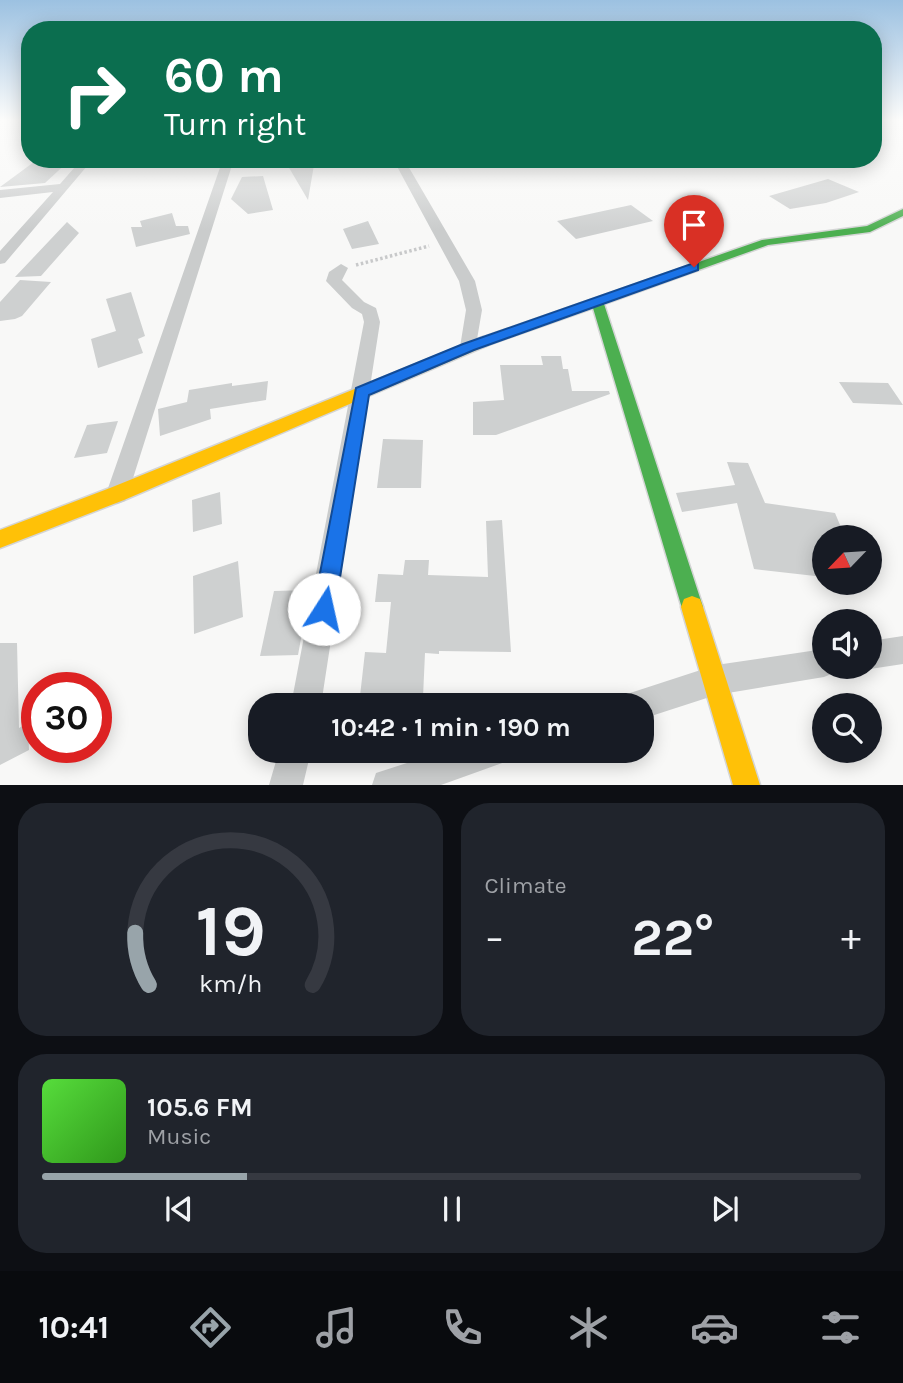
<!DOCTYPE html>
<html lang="en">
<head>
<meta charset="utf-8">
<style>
	body { margin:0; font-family:Karla,sans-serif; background:#20242c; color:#f1f3f6; height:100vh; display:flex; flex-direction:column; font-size:26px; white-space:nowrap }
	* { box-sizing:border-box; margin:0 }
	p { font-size:23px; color:#9ea1a6 }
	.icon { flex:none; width:38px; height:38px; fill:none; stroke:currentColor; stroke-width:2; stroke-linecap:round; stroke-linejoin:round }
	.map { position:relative; height:785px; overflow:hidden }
	.panel { display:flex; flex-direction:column; gap:18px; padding:18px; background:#0d0f14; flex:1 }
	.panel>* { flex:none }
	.hud { position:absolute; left:21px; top:21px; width:861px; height:147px; border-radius:28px; box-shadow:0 4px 18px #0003; background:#0b6e4f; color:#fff; overflow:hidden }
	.needle { width:46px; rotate:245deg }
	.fabs { position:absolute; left:812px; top:525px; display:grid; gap:14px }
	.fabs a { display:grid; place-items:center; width:70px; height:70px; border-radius:50%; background:#171b24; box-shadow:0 4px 18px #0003; font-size:35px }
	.speed { position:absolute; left:21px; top:672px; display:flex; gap:14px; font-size:35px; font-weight:700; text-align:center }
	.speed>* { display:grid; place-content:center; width:91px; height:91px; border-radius:50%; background:#171b24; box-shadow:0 4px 18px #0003; line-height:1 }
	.speed .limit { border:10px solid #d22; background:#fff; color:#111 }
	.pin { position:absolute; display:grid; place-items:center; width:60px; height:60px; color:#fff; margin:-72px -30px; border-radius:50% 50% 50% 0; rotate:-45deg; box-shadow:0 0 7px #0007 }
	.pin .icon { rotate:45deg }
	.me { position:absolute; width:77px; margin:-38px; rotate:10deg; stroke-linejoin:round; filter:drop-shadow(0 0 5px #0008) }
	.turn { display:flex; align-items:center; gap:24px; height:147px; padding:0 28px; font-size:32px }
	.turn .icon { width:91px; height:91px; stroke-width:2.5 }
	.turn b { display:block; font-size:49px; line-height:60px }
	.big { font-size:52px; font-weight:700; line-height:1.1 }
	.panel .card { flex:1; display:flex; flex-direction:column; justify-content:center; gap:10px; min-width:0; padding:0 24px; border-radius:28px; background:#20242c }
	.panel .dial { align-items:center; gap:0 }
	.dial svg { height:182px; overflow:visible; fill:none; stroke:#363941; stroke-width:7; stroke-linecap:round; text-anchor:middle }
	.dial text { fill:#f1f3f6; stroke:none }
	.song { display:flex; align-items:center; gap:21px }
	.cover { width:84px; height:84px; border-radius:10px; background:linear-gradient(135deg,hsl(110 70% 55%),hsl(110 70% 35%)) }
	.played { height:7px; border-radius:4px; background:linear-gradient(90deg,#98a4aa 25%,#363941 25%) }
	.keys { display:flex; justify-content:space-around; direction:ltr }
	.heat { display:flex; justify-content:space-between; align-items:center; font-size:38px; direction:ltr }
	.panel .tiles { flex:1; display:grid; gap:18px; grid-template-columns:1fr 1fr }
	.card:last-child { grid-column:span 2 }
	.trip { position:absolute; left:248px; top:693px; width:406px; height:70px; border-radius:28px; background:#171b24; box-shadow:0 4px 18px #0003; font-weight:700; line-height:70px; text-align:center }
	.dock { display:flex; height:112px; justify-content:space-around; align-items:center; background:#090b0e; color:#9ea1a6 }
	.dock .icon { width:49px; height:49px }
	.dock .selected { color:#98a4aa }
	.dock b { font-size:32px; color:#f1f3f6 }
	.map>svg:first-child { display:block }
	.building { fill:#ced0d0 }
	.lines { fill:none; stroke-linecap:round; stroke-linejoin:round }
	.fast-casing { stroke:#d4d5d5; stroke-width:3 }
	.slow-casing { stroke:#d4d5d5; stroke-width:3 }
	.path { stroke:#c8c9ca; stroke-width:3.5; stroke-dasharray:2.5 2.5; stroke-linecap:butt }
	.street { fill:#cacccc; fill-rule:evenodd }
	.fast { fill:#4caf50; fill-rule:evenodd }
	.slow { fill:#ffc107; fill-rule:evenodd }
	.route { fill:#1a73e8; stroke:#114b97; stroke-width:2 }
</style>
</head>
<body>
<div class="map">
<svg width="903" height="785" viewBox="0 0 903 785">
	<rect width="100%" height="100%" fill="#f8f8f7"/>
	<path class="building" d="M38 159H71L45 183 0 187Z
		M314 165 308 200 288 166Z
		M263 176 273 210 248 214 231 199 242 177Z
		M828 179 859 192 826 203 790 209 769 196Z
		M631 205 653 221 576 239 557 221Z
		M172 213 176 226H188L190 234 136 247 131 227H142L140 221Z
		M368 221 379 244 352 249 343 229Z
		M67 222 79 233 41 276 15 277Z
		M20 280 51 282 22 316 15 319 0 321V302Z
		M131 292 145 336 138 339 143 353 98 368 91 339 116 331 106 299Z
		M541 356H561L563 369H568L572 391H609L610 394 496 435H473V402L504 400 500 365H543Z
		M268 381 266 400 210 409 211 419 160 436 158 409 187 402 189 390 232 383V386Z
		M839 382 888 383 903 405 853 403Z
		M118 421 107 453 74 458 87 425Z
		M383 439 423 440 421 488H377Z
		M727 462 748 463 765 503 835 513 845 537H824V577L754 569 737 503 682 512 676 493 735 485Z
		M220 492 222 524 193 532 192 500Z
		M502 520 511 652 439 651V654L425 653 423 697 360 696 365 652 386 653 391 602H375L378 574 403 575 405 560H429L428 575 488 577 486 521Z
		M238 561 243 617 194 634 193 576Z
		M310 590 298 655 260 656 274 591Z
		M0 643H17L19 728 28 723 29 750 0 765Z"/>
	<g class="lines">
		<g class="fast-casing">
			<path id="fast" d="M903 209V216L870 232 768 245 604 304 703 607 700 615 692 618 684 615 593 308 488 345 483 347 476 342 478 339 762 240 867 226Z"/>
		</g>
		<g class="slow-casing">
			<path id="slow" d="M483 337 490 342 488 345 124 500 0 548V530L110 488Z
				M692 596 700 599 703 607 760 785H733L681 607 684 599Z"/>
		</g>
		<path class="path" d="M356 265 429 246"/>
		<path class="street" d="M82 159H93L5 263 0 264V251L53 192 0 198V190L60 184Z
			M223 159H234L128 494 125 501 117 504 109 501 106 494Z
			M393 159H404L475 281 482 310 475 351 469 353 460 347 466 310 459 281Z
			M341 264 348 268 342 280 364 302 376 308 380 322 321 705H291L364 322 362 314 352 308 326 281 329 272Z
			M903 636V664L870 669 864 667H870V641Z
			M824 649V667H837L834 673 824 677 716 695 642 719V705H623L627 694 716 665Z
			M279 751H311L303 785H269Z
			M444 751H510L505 762 441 785H372L376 773Z"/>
		<use href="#fast" class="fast"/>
		<use href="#slow" class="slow"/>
	</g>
	<linearGradient id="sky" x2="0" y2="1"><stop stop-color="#9cc1e1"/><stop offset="0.52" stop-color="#fcfcfb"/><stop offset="1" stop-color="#fcfcfb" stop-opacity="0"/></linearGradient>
	<rect width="903" height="231" fill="url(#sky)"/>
	<path class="route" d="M694 263 698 264V270L474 350 369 395 335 609 332 617 324 621 316 617 313 609 356 388 463 344Z"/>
</svg>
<div class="fabs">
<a><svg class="needle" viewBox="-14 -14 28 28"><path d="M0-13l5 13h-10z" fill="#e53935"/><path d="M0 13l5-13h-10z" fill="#9ea1a6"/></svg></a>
<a><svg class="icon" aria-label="sound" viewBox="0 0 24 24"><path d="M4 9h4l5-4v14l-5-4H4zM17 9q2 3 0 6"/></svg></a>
<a><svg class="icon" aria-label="search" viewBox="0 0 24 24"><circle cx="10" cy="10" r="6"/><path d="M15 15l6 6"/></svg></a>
</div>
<div class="speed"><div class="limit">30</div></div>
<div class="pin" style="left:694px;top:267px;background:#d93025"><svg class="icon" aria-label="arrive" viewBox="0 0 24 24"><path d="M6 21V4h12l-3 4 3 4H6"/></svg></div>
<svg class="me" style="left:324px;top:609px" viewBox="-20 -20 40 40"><circle r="19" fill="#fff"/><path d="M0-13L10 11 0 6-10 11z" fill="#1a73e8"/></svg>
<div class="trip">10:42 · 1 min · 190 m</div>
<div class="hud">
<div class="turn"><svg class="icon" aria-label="right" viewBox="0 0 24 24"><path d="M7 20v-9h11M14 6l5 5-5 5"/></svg><div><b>60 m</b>Turn right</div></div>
</div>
</div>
<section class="panel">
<div class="tiles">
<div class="card dial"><svg viewBox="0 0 100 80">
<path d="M14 69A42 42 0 1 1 86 69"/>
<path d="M14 69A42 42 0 0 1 8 46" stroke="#98a4aa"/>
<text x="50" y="56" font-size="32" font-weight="700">19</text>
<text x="50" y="72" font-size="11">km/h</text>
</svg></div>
<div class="card"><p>Climate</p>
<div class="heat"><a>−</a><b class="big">22°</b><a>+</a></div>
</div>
<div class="card">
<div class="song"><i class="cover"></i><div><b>105.6 FM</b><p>Music</p></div></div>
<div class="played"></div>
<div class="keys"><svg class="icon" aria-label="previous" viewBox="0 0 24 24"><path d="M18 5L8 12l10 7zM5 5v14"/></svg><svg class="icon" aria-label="pause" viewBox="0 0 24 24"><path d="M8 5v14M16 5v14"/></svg><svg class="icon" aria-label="next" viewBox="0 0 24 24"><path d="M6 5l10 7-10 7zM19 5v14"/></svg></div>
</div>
</div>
</section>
<nav class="dock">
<b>10:41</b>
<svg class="icon selected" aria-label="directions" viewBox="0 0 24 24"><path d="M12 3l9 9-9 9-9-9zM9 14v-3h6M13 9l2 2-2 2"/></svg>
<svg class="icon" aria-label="music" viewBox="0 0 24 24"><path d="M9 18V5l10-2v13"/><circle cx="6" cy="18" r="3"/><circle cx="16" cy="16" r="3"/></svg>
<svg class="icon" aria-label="phone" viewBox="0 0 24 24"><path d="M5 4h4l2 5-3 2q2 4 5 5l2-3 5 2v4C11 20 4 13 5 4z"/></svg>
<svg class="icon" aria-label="climate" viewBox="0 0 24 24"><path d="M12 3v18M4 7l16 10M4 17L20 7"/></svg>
<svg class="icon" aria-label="car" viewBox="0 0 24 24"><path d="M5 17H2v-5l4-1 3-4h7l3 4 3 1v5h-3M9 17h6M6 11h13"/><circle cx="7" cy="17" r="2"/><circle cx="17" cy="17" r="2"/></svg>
<svg class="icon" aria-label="filters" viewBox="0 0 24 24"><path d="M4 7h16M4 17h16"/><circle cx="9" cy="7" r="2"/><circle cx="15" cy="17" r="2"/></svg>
</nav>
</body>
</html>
